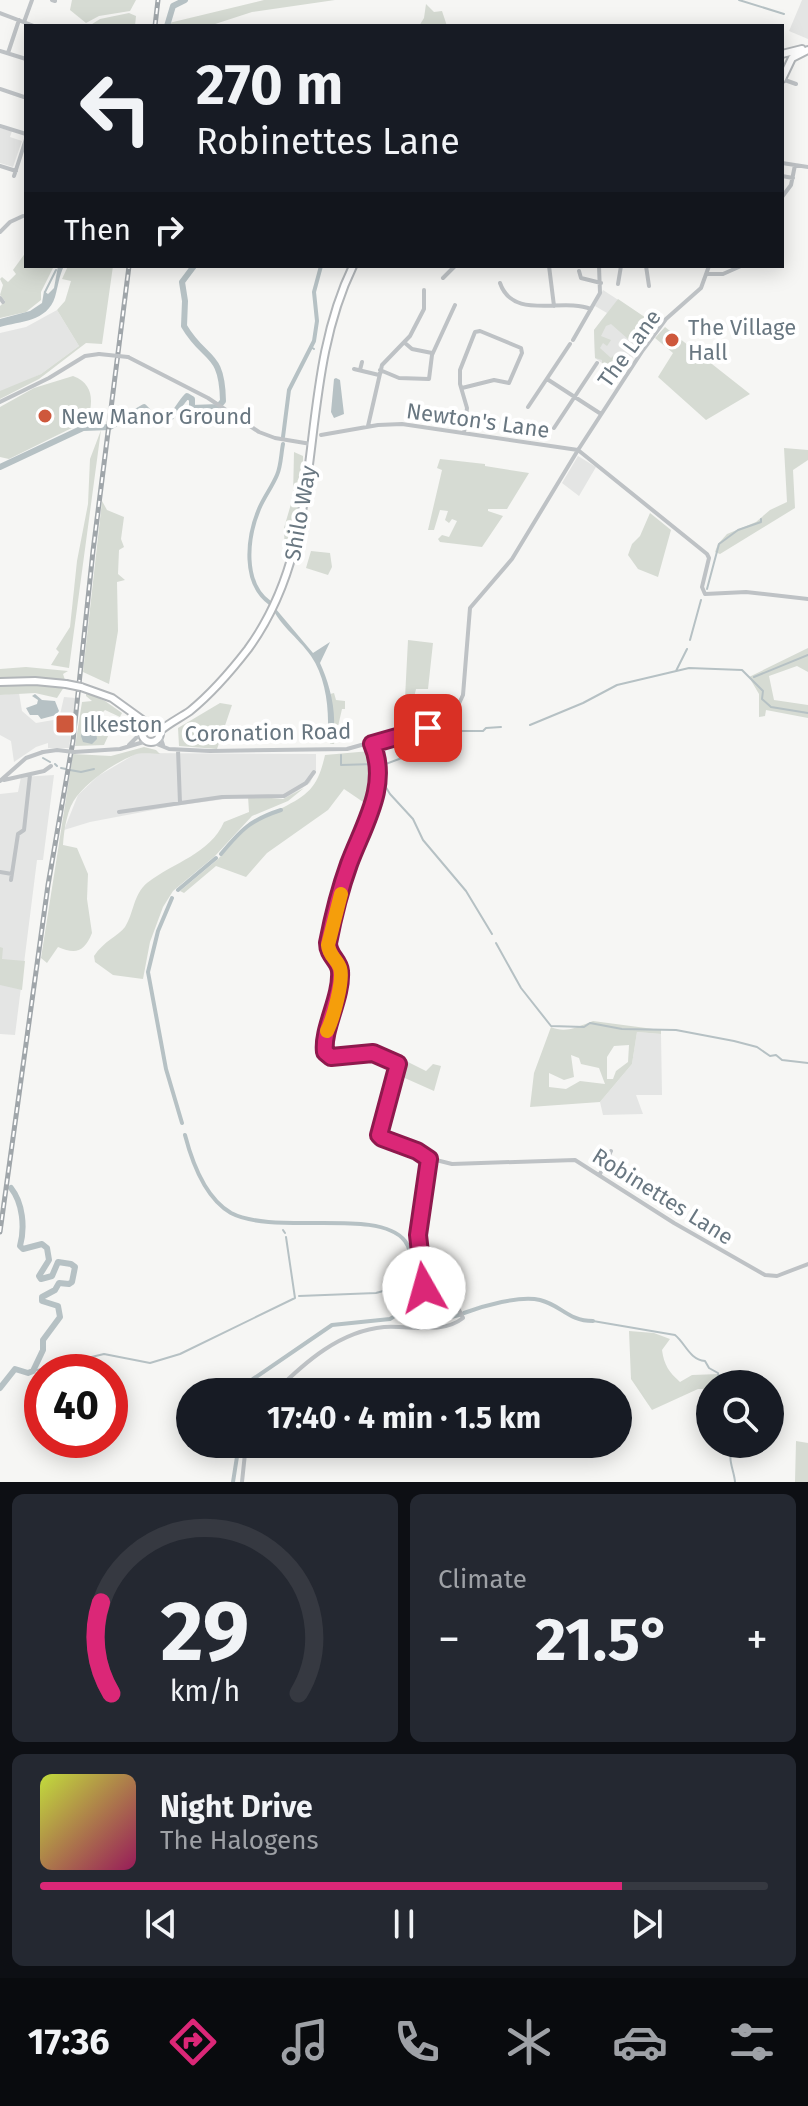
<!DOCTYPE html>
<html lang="en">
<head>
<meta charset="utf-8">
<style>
	body { margin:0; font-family:"Fira Sans",sans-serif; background:#242831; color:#f1f3f6; height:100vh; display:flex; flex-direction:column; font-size:30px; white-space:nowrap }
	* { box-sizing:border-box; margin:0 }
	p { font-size:26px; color:#9ea1a6 }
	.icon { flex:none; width:44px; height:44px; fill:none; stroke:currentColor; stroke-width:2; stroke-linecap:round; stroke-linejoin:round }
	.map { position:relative; height:1482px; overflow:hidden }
	.panel { display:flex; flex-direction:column; gap:12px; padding:12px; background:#0d0f14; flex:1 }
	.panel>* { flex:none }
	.banner { position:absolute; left:24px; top:24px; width:760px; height:244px; border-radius:0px; box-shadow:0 4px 20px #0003; background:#171b24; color:#f1f3f6; overflow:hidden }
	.tools { position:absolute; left:696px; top:1370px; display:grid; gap:16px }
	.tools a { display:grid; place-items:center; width:88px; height:88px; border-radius:50%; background:#171b24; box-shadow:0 4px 20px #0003; font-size:40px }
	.speed { position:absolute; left:24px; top:1354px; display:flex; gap:16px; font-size:40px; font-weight:700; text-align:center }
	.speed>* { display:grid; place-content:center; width:104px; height:104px; border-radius:50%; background:#171b24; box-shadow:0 4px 20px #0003; line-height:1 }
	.speed .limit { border:12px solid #d22; background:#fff; color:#111 }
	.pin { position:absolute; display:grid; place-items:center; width:68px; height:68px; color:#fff; margin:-34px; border-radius:16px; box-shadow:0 4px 12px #0006 }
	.me { position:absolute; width:88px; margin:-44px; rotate:353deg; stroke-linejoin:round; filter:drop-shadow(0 0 6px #0008) }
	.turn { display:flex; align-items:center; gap:28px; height:168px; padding:0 40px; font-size:36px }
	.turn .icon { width:104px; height:104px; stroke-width:2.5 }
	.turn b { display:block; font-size:56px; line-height:68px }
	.then { display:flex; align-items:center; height:76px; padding:0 40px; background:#0003; gap:16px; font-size:30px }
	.big { font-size:60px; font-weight:700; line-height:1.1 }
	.panel .card { flex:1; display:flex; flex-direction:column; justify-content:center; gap:12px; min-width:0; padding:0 28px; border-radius:12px; background:#242831 }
	.panel .dial { align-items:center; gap:0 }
	.dial svg { height:208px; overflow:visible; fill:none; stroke:#363941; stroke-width:7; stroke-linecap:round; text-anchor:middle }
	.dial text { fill:#f1f3f6; stroke:none }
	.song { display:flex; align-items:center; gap:24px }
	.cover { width:96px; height:96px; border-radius:12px; background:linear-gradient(135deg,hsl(70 70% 55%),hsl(330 70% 35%)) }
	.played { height:8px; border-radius:4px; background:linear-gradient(90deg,#db2777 80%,#363941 80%) }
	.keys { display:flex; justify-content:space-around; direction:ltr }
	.heat { display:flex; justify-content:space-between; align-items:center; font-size:44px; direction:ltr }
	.panel .tiles { flex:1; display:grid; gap:12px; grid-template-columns:1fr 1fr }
	.card:last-child { grid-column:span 2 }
	.trip { position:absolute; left:176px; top:1378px; width:456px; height:80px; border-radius:40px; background:#171b24; box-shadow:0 4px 20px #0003; font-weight:700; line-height:80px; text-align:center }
	.menu { display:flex; height:128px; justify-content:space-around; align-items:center; background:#090b0e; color:#9ea1a6 }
	.menu .icon { width:56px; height:56px }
	.menu .active { color:#db2777 }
	.menu b { font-size:36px; color:#f1f3f6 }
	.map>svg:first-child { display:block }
	.built { fill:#e4e5e4 }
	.green { fill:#d6dbd3; fill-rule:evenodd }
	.water { fill:#b6c1c4 }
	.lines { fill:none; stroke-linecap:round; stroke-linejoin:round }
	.stream { stroke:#b6c1c4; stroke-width:2 }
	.canal { stroke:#b6c1c4; stroke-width:4 }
	.river { stroke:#b6c1c4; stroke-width:6 }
	.major-casing { stroke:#b2b6b9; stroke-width:10 }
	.minor { stroke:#bec2c5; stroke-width:4 }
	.major { stroke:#fff; stroke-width:6 }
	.rail-casing { stroke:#a0a6aa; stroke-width:5 }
	.rail { stroke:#fff; stroke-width:2; stroke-dasharray:6; stroke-linecap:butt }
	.major-bridge-casing { stroke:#b2b6b9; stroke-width:10; stroke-linecap:butt }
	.minor-bridge { stroke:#bec2c5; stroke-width:4 }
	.major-bridge { stroke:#fff; stroke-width:6 }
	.route-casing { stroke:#8e194d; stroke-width:20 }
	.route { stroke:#db2777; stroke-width:14 }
	.slow { stroke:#f59e0b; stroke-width:14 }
	.poi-dot { fill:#ce583c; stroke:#fff; stroke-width:3 }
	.labels { text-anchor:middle; stroke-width:8; stroke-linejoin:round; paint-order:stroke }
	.poi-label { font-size:22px; fill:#697781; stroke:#fff; text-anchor:start }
	.street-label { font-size:22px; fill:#697781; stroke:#fff }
</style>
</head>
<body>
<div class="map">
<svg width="808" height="1482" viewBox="0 0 808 1482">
	<rect width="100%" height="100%" fill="#f6f6f4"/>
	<path class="built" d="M802 0H808V39L789 31Z
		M0 128 12 131 10 137 22 141 13 167 0 163Z
		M603 290 655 324 620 376 595 358 594 330 607 313 595 306Z
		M57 310 79 346 41 374 0 393V333L26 327Z
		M578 456 596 467 579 496 562 483Z
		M19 693 22 711 36 723 59 719 64 697 76 698 69 748H48V743L36 747 14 762 11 741 0 735V695Z
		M137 753 316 754V770L310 783 287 798 248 796 174 806 90 822 64 830 78 795 98 776Z
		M54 775 43 860H37L15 1035 0 1034V794L18 792 21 777Z
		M637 1032 661 1034 662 1095H636L643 1114 603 1115 600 1102 632 1064Z"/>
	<path class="green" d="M72 0H136L130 11 99 16 86 23 70 10Z
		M264 0H335L252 12 209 26H169V23Z
		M426 4 434 12 442 11 447 26H419L424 18Z
		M129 13 136 16 135 26H89L100 19Z
		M26 252V266H54L41 292V300L26 312 0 318V306L5 301 0 295 3 285 0 279 2 277 8 282 16 274 13 270Z
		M68 266H113L102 344 86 343 39 379 0 399V391L41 374 79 346 57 310 65 301 71 281 62 279Z
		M618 299 655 324 641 344 632 336 628 339 611 324 606 326 601 336 611 340 607 346 603 343 600 348 611 358 613 356 627 364 620 376 616 373 619 368 616 367 613 371 602 363V360L595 358 594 330Z
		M665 327 750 394 706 420 658 377 673 353 655 338Z
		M73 376C94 384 93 401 88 420L9 459 0 457V407L34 388Z
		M101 430 69 668 51 665 59 652 56 649 70 627 77 561 88 504 90 459Z
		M784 448 808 450V460L793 470 795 508 720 554 715 552 718 544 727 534 756 522 770 510 787 502Z
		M294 452 303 456C304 490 297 525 289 557L285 558 284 528 293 497Z
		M440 459 485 464V466L529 473 507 509H488V511L503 516 482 547 440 542 438 539 442 535 449 537 457 521 452 519 449 523 445 520 448 511 440 510 434 530H428L442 470 437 468Z
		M102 501 107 510 124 517 121 539 124 547 119 550 118 574 125 580 117 582 118 631 109 684 83 672Z
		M650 513 671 530 658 577 638 569 628 555 632 544 640 536Z
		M311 551 330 553 332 567 328 575 306 568Z
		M408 640 433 643 428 689H416L414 698H405Z
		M808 648V672L797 666 769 676 774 700 808 705V718L766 710 765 716 759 717V694L749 677Z
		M26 667 68 671 63 674 65 680 0 679V669Z
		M30 685 64 687 57 698 35 693 0 695V686Z
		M86 692 105 701 122 713 120 717 105 710 100 715 97 729 109 734 104 745 75 746 82 702 92 701 86 696Z
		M334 693 336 700 345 701V709H342L334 744H330C336 730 333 710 330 694Z
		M220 703 232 705 217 749 179 746 178 728Z
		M144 747 156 750 160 754C152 754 141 752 134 755 114 763 90 780 77 796 67 808 64 830 63 845L77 848 88 874 87 899 92 933C84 953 75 954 58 947L47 963 41 958 73 754 111 756Z
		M370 751 373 753 374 790 369 806 344 789 328 810 267 853 246 877 216 866 184 893 180 891 218 859 249 825 280 811 282 808C310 794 318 786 325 755Z
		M304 788 288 801 252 816 215 856 173 891 163 907 150 942 143 979 113 975 95 962 94 956C104 941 118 936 125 927 134 913 133 895 147 883 174 862 210 854 224 822L249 812 248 796 283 799Z
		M0 947 3 948 2 959 25 961 22 990 0 985Z
		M593 1021 661 1030V1034L637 1032 632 1064 600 1102 530 1107 534 1073 551 1027C566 1034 579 1026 593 1021ZM629 1045 628 1062 616 1071 613 1079H607V1057L614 1046ZM571 1055 579 1058 581 1064 599 1068 605 1084 580 1081 566 1089 549 1087V1073L564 1080 574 1077Z
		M404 1060 426 1071 433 1064 441 1066 434 1091 398 1075Z
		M629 1331 654 1333 670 1339 662 1350C664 1365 669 1372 680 1382L692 1375 748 1373 760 1379 763 1384H710V1392L708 1389H698L652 1410 631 1379Z
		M796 1441 808 1443V1482H795Z"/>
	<path class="water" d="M58 266H64C59 276 58 287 55 297 47 322 20 321 0 327V319L30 311 42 303 44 291 48 294 54 288Z
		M336 378 340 380 344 414 334 418 331 412 334 379Z
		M270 602 313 653 330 642 320 663C330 684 340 721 330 743L327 741C330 714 327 679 311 656 298 637 277 624 270 602Z
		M35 694 42 700 55 701 59 711 56 715 41 719 38 715H30L26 708 37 704 38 700 32 696Z
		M87 715H94L97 739 92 744 83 742 81 736Z"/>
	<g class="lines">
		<path class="stream" d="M739 0 784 14
			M45 292 56 270
			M311 347 314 349
			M707 589 719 544 738 530 761 522V519
			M690 640 701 600
			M676 671 687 649
			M754 677 808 655
			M530 725 583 703 617 685 689 668 742 670 763 691 762 699 771 707 808 713
			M341 755V765L374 764
			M43 758 50 762
			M55 764 57 766
			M383 765 418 752 429 753 430 750 442 747 462 731H483L486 728 501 727
			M61 768 66 769
			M70 770 81 772 94 769
			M382 781 390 794 413 819 423 840 466 891 492 934
			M496 943 521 988 551 1026 584 1027 590 1023 622 1029 676 1030 734 1041 757 1047 770 1056 776 1055 782 1060 808 1063
			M283 1230 285 1233
			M299 1296 376 1293 394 1288
			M593 1321 675 1335C686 1344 689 1359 705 1361L709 1368 718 1373 719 1384
			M33 1371 104 1354 150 1363 180 1354 295 1298 286 1237
			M735 1482C734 1468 724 1455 737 1444"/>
		<path class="canal" d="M283 437 289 390 314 341 317 321 314 292 321 266
			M270 603C242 583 247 538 259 509 264 497 272 487 277 475 281 466 281 454 283 444
			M221 854C241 830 250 820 281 810
			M178 890 216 858
			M172 898 158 931 148 972 166 1069 182 1123
			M185 1135C192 1162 205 1198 231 1213 275 1236 379 1207 405 1241 413 1251 412 1270 411 1283 410 1297 403 1312 390 1319L332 1325 253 1379 244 1392
			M464 1313C483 1306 520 1295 540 1300 561 1305 568 1321 593 1321
			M399 1314C420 1325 437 1321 459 1315
			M233 1482 239 1444"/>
		<path class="river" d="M167 26 173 6 185 0
			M0 467 83 428 110 427 144 407 150 413 155 424C173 424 176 407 187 396L192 399V408L218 407 223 401C222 350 205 362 184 326L185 301 182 282 194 266
			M0 1388 15 1369 28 1373 33 1371 43 1350V1340L60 1317 58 1306 42 1301V1297L55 1290 59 1283 69 1284 72 1282 75 1267 71 1264 58 1262 52 1276 41 1279 39 1276 49 1260 47 1248 42 1244 23 1249 20 1246C25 1228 23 1203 11 1188"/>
		<g class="major-casing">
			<path id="major" d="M782 54 802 49
				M782 79 792 58 808 50
				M0 682 35 681 66 684
				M81 687 112 698 148 724
				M142 733a9 9 0 1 1 18 0a9 9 0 1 1-18 0Z
				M160 731C169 723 180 718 190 711 212 693 231 671 248 649 332 534 293 390 353 266"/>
		</g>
		<path class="minor" d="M52 0 55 1
			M0 13 34 26
			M24 22 32 0
			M0 51 26 59
			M8 53 19 20
			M782 79 796 84
			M0 89 24 97
			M0 126 26 134
			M782 163 808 167
			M0 166 16 171
			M14 176 26 139
			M782 176 793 178
			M782 197 791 185 795 165
			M0 232 10 222 23 216
			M531 266H541
			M549 266 554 306
			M646 266 649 286
			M579 271 581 278 601 283
			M707 274H723L741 266
			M443 278 455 266
			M500 283C513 321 562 297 591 309
			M618 284 621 266
			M0 298 3 302
			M573 340 600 293 599 266
			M405 343 412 349 432 353
			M128 357 208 398 259 432 275 438 311 444
			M354 369 379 375
			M360 370 362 362
			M380 370 399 378 429 379 432 355 455 305
			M547 379 601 414
			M462 388 494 380 509 383 522 353 521 348 480 331 475 332 460 370V384L467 408 464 433
			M0 402 49 378 85 356 99 354
			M528 407 570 344
			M368 426 382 365 410 336 424 309V290
			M554 428 597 363
			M321 435 378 425 402 424 578 450
			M578 450 707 554 709 558 702 587 705 594 746 592 808 599
			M160 736 163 745
			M152 742 169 749 210 751 347 749 447 721 456 710 463 695 470 608 512 559 578 450 643 350 666 319 701 288 709 266
			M372 744C390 785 363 825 349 864 340 889 333 917 328 943L329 952 340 971C339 986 336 1002 333 1016 330 1031 322 1039 326 1054 346 1066 370 1043 398 1064L379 1133 380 1137 428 1158 452 1164 575 1160 674 1223 765 1275 777 1276 808 1264
			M129 745 142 732
			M178 750 180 803
			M74 752 120 749 147 741
			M4 780 44 771 51 766
			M0 781 26 758 43 752
			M119 812 222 797 284 796 306 783 314 772
			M0 872 12 874
			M11 880 18 834 24 830 30 775
			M600 1174 611 1151
			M275 1392C305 1362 340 1331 384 1327 409 1325 442 1335 463 1318L458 1308 426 1291 423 1282 418 1235 428 1158
			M242 1482 246 1444"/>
		<use href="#major" class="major"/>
		<g class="rail-casing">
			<path id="rail" d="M155 26 158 0
				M0 1232 48 885 73 741 93 551 129 266"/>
		</g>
		<use href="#rail" class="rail"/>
		<g class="major-bridge-casing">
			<path id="major-bridge" d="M66 684 81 687"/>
		</g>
		<path class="minor-bridge" d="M99 354 128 357
			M43 752 57 750 74 752"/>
		<use href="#major-bridge" class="major-bridge"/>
	</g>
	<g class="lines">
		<g class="route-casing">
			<path id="route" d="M424 1288 418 1235 429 1159 417 1151 382 1138 379 1135 398 1064 373 1053 331 1057 325 1052C322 1029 342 997 340 971 339 960 328 956 328 943 333 917 340 889 349 864 363 826 390 785 372 744L428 728"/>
		</g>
		<use href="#route" class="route"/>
		<path class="slow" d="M327 1031C333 1019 344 980 340 968 337 959 329 956 328 945L341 894"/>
	</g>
	<g class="poi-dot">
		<circle cx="672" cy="340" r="8"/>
		<circle cx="45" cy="416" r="8"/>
		<rect x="55" y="714" width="20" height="20" rx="4"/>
	</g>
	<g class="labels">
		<g class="poi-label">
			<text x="688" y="335">The Village<tspan x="688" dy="25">Hall</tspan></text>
			<text x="61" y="424">New Manor Ground</text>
			<text x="83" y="732">Ilkeston</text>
		</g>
		<g class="street-label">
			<text transform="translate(629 348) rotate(-54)" y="8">The Lane</text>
			<text transform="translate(478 420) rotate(8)" y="8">Newton's Lane</text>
			<text transform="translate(300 513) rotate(-80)" y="8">Shilo Way</text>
			<text transform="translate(268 732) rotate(-1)" y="8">Coronation Road</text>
			<text transform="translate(663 1196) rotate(32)" y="8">Robinettes Lane</text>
		</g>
	</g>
</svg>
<div class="tools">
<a><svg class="icon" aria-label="search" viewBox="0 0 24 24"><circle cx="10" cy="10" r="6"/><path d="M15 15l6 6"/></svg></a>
</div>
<div class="speed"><div class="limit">40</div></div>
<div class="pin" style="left:428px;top:728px;background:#d93025"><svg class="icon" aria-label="arrive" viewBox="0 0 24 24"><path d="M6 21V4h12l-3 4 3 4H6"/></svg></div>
<svg class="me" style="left:424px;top:1288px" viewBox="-20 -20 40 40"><circle r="19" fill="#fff"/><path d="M0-13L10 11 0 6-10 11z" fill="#db2777"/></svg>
<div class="trip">17:40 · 4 min · 1.5 km</div>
<div class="banner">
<div class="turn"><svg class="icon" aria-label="left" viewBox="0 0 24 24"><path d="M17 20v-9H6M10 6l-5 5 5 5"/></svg><div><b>270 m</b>Robinettes Lane</div></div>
<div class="then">Then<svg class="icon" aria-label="right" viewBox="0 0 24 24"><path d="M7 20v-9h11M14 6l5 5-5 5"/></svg></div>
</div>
</div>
<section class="panel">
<div class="tiles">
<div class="card dial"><svg viewBox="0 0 100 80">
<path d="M14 69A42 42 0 1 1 86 69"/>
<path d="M14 69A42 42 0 0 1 10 34" stroke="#db2777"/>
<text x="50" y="56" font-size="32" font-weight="700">29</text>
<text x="50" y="72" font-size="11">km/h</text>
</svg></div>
<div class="card"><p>Climate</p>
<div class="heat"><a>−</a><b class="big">21.5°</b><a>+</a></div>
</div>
<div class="card">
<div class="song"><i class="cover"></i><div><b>Night Drive</b><p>The Halogens</p></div></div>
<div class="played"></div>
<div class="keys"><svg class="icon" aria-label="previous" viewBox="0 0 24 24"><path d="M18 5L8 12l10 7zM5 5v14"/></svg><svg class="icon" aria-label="pause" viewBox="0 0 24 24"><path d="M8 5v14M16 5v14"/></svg><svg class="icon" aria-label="next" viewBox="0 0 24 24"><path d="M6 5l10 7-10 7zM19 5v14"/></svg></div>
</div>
</div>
</section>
<nav class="menu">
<b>17:36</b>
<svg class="icon active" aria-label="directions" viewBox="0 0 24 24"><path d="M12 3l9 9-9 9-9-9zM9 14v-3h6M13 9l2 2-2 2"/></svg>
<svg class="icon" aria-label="music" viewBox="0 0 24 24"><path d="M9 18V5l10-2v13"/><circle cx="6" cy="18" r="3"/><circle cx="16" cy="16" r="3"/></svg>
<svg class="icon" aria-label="phone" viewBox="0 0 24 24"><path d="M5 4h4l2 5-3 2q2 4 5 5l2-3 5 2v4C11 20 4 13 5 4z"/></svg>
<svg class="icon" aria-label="climate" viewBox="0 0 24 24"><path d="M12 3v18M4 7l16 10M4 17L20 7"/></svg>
<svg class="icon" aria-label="car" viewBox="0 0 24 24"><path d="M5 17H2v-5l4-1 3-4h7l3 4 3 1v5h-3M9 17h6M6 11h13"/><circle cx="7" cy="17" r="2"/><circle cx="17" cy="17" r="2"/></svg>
<svg class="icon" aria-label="filters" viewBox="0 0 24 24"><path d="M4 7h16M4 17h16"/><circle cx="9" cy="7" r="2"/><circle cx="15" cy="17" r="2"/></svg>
</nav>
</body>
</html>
